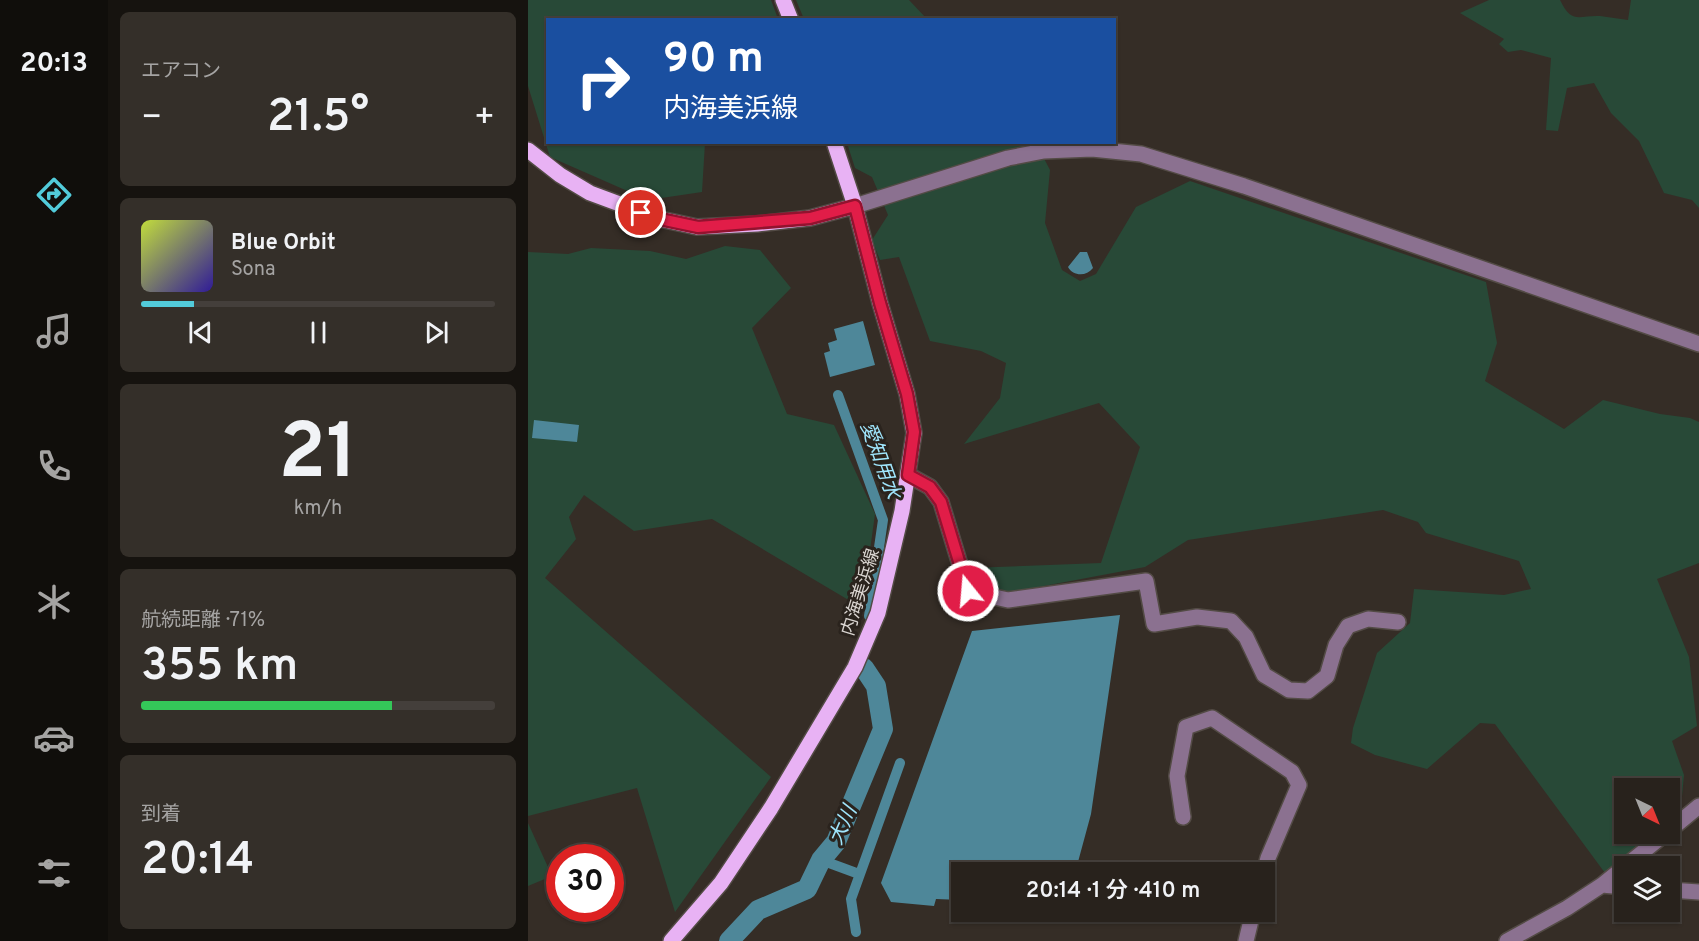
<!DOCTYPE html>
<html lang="ja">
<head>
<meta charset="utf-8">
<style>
	body { margin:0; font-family:Overpass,"Noto Sans JP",sans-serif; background:#342f29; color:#f1f3f6; height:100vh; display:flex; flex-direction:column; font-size:22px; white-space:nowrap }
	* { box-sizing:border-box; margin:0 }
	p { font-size:20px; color:#a5a4a3 }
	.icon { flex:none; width:33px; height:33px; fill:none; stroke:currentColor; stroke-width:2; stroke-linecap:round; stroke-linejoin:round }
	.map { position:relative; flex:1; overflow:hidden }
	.panel { display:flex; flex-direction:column; gap:12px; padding:12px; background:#16130f; width:420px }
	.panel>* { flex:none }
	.hud { position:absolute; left:18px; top:18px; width:570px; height:126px; border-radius:0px; box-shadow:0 2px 4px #0004,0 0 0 2px #443f3b; background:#1a4fa0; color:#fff; overflow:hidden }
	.needle { width:39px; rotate:137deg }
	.controls { position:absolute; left:1086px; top:778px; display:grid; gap:12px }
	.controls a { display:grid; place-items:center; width:66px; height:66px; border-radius:0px; background:#28221c; box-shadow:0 2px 4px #0004,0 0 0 2px #443f3b; font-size:30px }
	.speed { position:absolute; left:18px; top:844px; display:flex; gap:12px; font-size:30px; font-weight:700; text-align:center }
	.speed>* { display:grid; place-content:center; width:78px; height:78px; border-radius:50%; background:#28221c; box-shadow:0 2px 4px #0004,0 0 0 2px #443f3b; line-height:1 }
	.speed .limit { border:9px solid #d22; background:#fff; color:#111 }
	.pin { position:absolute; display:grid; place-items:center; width:51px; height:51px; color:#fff; margin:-26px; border:3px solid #fff; border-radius:50%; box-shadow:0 2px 6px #0007 }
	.me { position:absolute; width:66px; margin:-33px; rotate:343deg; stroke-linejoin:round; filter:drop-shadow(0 0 4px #0008) }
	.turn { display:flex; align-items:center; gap:21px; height:126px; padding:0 18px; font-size:27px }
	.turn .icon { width:78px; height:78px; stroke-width:2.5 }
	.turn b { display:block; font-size:42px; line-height:51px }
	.big { font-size:45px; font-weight:600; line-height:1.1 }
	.panel .card { flex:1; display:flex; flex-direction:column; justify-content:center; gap:9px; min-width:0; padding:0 21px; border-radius:9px; background:#342f29 }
	.panel .dial { align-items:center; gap:0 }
	.dial b { font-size:78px; line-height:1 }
	.song { display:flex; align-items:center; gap:18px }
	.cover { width:72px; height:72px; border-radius:9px; background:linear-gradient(135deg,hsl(70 70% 55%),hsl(250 70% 35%)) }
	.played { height:6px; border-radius:3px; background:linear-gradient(90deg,#52cbda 15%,#443f3b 15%) }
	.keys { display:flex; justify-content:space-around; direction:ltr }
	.heat { display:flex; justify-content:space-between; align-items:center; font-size:33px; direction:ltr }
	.charge { height:9px; border-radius:4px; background:linear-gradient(90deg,#34c759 71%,#443f3b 0) }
	.trip { position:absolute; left:423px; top:862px; width:324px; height:60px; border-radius:0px; background:#28221c; box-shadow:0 2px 4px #0004,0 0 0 2px #443f3b; font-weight:600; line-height:60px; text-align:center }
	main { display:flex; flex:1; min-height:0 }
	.tabs { display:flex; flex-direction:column; width:108px; justify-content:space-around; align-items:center; background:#100e0b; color:#a5a4a3 }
	.tabs .icon { width:42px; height:42px }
	.tabs .current { color:#52cbda }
	.tabs b { font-size:27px; color:#f1f3f6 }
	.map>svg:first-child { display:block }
	.green { fill:#284937 }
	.water { fill:#4e8799 }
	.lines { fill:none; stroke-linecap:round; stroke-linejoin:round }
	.canal { stroke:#4e8799; stroke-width:10 }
	.river { stroke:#4e8799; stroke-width:20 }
	.minor-casing { stroke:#534b45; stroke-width:18 }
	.major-casing { stroke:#534b45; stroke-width:18 }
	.minor { stroke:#8b7190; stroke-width:15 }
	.major { stroke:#e8b2f4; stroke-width:15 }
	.route-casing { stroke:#92132f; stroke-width:15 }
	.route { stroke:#e11d48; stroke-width:10 }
	.labels { text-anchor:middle; stroke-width:6; stroke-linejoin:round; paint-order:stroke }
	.street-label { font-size:18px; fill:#dad5d1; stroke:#2a231d }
	.water-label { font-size:20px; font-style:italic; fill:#a0e6fd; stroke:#2a231d }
</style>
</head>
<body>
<main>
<nav class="tabs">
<b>20:13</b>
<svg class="icon current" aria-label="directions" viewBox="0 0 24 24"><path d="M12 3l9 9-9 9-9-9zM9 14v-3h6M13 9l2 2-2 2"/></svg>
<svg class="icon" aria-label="music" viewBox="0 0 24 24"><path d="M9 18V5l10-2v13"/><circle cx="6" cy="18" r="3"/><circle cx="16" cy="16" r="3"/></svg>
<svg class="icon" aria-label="phone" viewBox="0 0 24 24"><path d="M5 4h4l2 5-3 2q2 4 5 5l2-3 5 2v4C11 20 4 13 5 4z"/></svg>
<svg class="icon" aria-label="climate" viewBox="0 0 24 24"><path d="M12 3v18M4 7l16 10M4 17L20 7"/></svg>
<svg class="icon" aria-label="car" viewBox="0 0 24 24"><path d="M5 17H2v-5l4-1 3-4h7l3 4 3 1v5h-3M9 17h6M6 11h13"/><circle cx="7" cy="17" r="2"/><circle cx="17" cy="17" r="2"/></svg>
<svg class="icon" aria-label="filters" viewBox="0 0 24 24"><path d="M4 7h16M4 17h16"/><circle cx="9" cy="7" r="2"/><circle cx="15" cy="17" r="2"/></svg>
</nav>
<section class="panel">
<div class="card"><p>エアコン</p>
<div class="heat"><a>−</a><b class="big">21.5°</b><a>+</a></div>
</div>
<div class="card">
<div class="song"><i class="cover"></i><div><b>Blue Orbit</b><p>Sona</p></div></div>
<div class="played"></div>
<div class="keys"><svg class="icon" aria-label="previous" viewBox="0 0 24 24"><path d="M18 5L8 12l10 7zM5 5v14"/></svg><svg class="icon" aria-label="pause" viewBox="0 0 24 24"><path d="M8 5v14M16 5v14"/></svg><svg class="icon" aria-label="next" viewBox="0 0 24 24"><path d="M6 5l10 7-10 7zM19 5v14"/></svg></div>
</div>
<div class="card dial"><b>21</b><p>km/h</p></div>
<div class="card"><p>航続距離 · 71%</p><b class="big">355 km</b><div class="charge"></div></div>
<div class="card"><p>到着</p><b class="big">20:14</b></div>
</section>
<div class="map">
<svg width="1171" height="941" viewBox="0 0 1171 941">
	<rect width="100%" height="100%" fill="#352d26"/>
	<path class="green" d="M0 0H243L250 19 20 20V142L177 143 174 192 120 200 22 157 0 86Z
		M268 0H381L398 18 411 19H276Z
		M961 0H1032C1044 25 1051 15 1072 16 1081 17 1091 19 1100 20L1103 0H1171V208L1164 200 1136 193 1111 141 1083 113 1066 83 1039 88 1030 131 1018 130 1023 58 993 50 980 52 971 44 976 39 932 13Z
		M319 143H508L522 170 517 223 534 270 552 281 568 274 608 207 662 181 958 282 969 343 957 381 1036 429 1075 400 1132 414 1162 418 1171 422V563L1129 579 1161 657 1169 726 1144 741 1156 775 1153 807 1142 818V789H1096V834H1124L1077 873 967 724 952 723 899 769 847 755 823 743 825 728 849 653 882 623 886 589 976 595 1003 589 991 561 898 533 890 522 855 510 660 540 617 567 484 592 446 586 442 568 573 563 612 447 571 403 436 444 472 398 478 363 453 351 402 341 371 257 352 260 344 240 360 215 344 177 327 168Z
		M197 246 232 250 263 288 224 328 259 414 306 425 347 514 334 608 184 519 106 531 56 495 41 517 48 539 17 578 243 777 147 912 109 788 0 816V252L40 254 63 248 122 251 158 259Z
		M0 823 24 876 0 886Z"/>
	<path class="water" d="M552 252H559L565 268C558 277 545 276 540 267Z
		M335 321 347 365 302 377 296 353 302 351 300 343 309 340 306 329Z
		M6 420 51 425 49 442 4 438Z
		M592 615 563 814 547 873H434L433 900 408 899 406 906 363 902 353 883 444 631Z"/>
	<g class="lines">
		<path class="canal" d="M310 395 355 520 341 616
			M293 860 331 874
			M328 932 323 899 372 763"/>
		<path class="river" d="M201 941 230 910 279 889 293 860 308 842 355 729 348 686 336 668"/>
		<g class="minor-casing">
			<path id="minor" d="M327 206 480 158 516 151 564 149 613 154 716 186 1171 344
				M380 475 402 487 413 502 440 591 480 600 618 581 626 624 669 617 703 621 718 637 736 675 761 690 780 691 799 676 808 645 820 626 840 619 870 622
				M655 817 649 776 658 727 684 718 764 772 771 785 740 858 736 873
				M1142 830 1171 806
				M1074 885 1096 887
				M1142 890 1171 892
				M718 941 725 912
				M979 941 1039 908 1074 885 1137 834"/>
		</g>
		<g class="major-casing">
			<path id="major" d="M255 0 263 20
				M0 150 32 175 62 193 132 219 169 227 229 224 282 218 327 206
				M143 941 193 883 243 808 327 667 350 613 374 511 386 433 379 394 352 303 327 206 306 142"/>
		</g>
		<use href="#minor" class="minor"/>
		<use href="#major" class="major"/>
	</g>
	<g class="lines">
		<g class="route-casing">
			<path id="route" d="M113 213 132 219 170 227 282 218 327 206 352 303 379 394 386 432 380 475 402 487 413 502 440 591"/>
		</g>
		<use href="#route" class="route"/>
	</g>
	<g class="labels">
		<g class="street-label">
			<text transform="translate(332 592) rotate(-73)" y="6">内海美浜線</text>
		</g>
		<g class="water-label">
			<text transform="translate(353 460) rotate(70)" y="7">愛知用水</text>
			<text transform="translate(314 825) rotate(-66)" y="7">大川</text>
		</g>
	</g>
</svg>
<div class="controls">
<a><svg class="needle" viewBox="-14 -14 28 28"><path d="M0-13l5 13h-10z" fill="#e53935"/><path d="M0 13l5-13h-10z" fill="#a5a4a3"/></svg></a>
<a><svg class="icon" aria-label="layers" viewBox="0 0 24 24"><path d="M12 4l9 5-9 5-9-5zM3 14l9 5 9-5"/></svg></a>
</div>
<div class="speed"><div class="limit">30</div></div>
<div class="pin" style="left:113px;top:213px;background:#d93025"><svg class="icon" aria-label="arrive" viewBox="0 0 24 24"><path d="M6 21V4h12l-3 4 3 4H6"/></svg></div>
<svg class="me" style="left:440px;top:591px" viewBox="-20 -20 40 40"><circle r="17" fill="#e11d48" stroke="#fff" stroke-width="3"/><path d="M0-11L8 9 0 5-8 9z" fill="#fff"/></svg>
<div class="trip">20:14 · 1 分 · 410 m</div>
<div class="hud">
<div class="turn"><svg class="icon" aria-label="right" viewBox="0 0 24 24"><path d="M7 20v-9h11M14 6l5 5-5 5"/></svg><div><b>90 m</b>内海美浜線</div></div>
</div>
</div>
</main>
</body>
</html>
